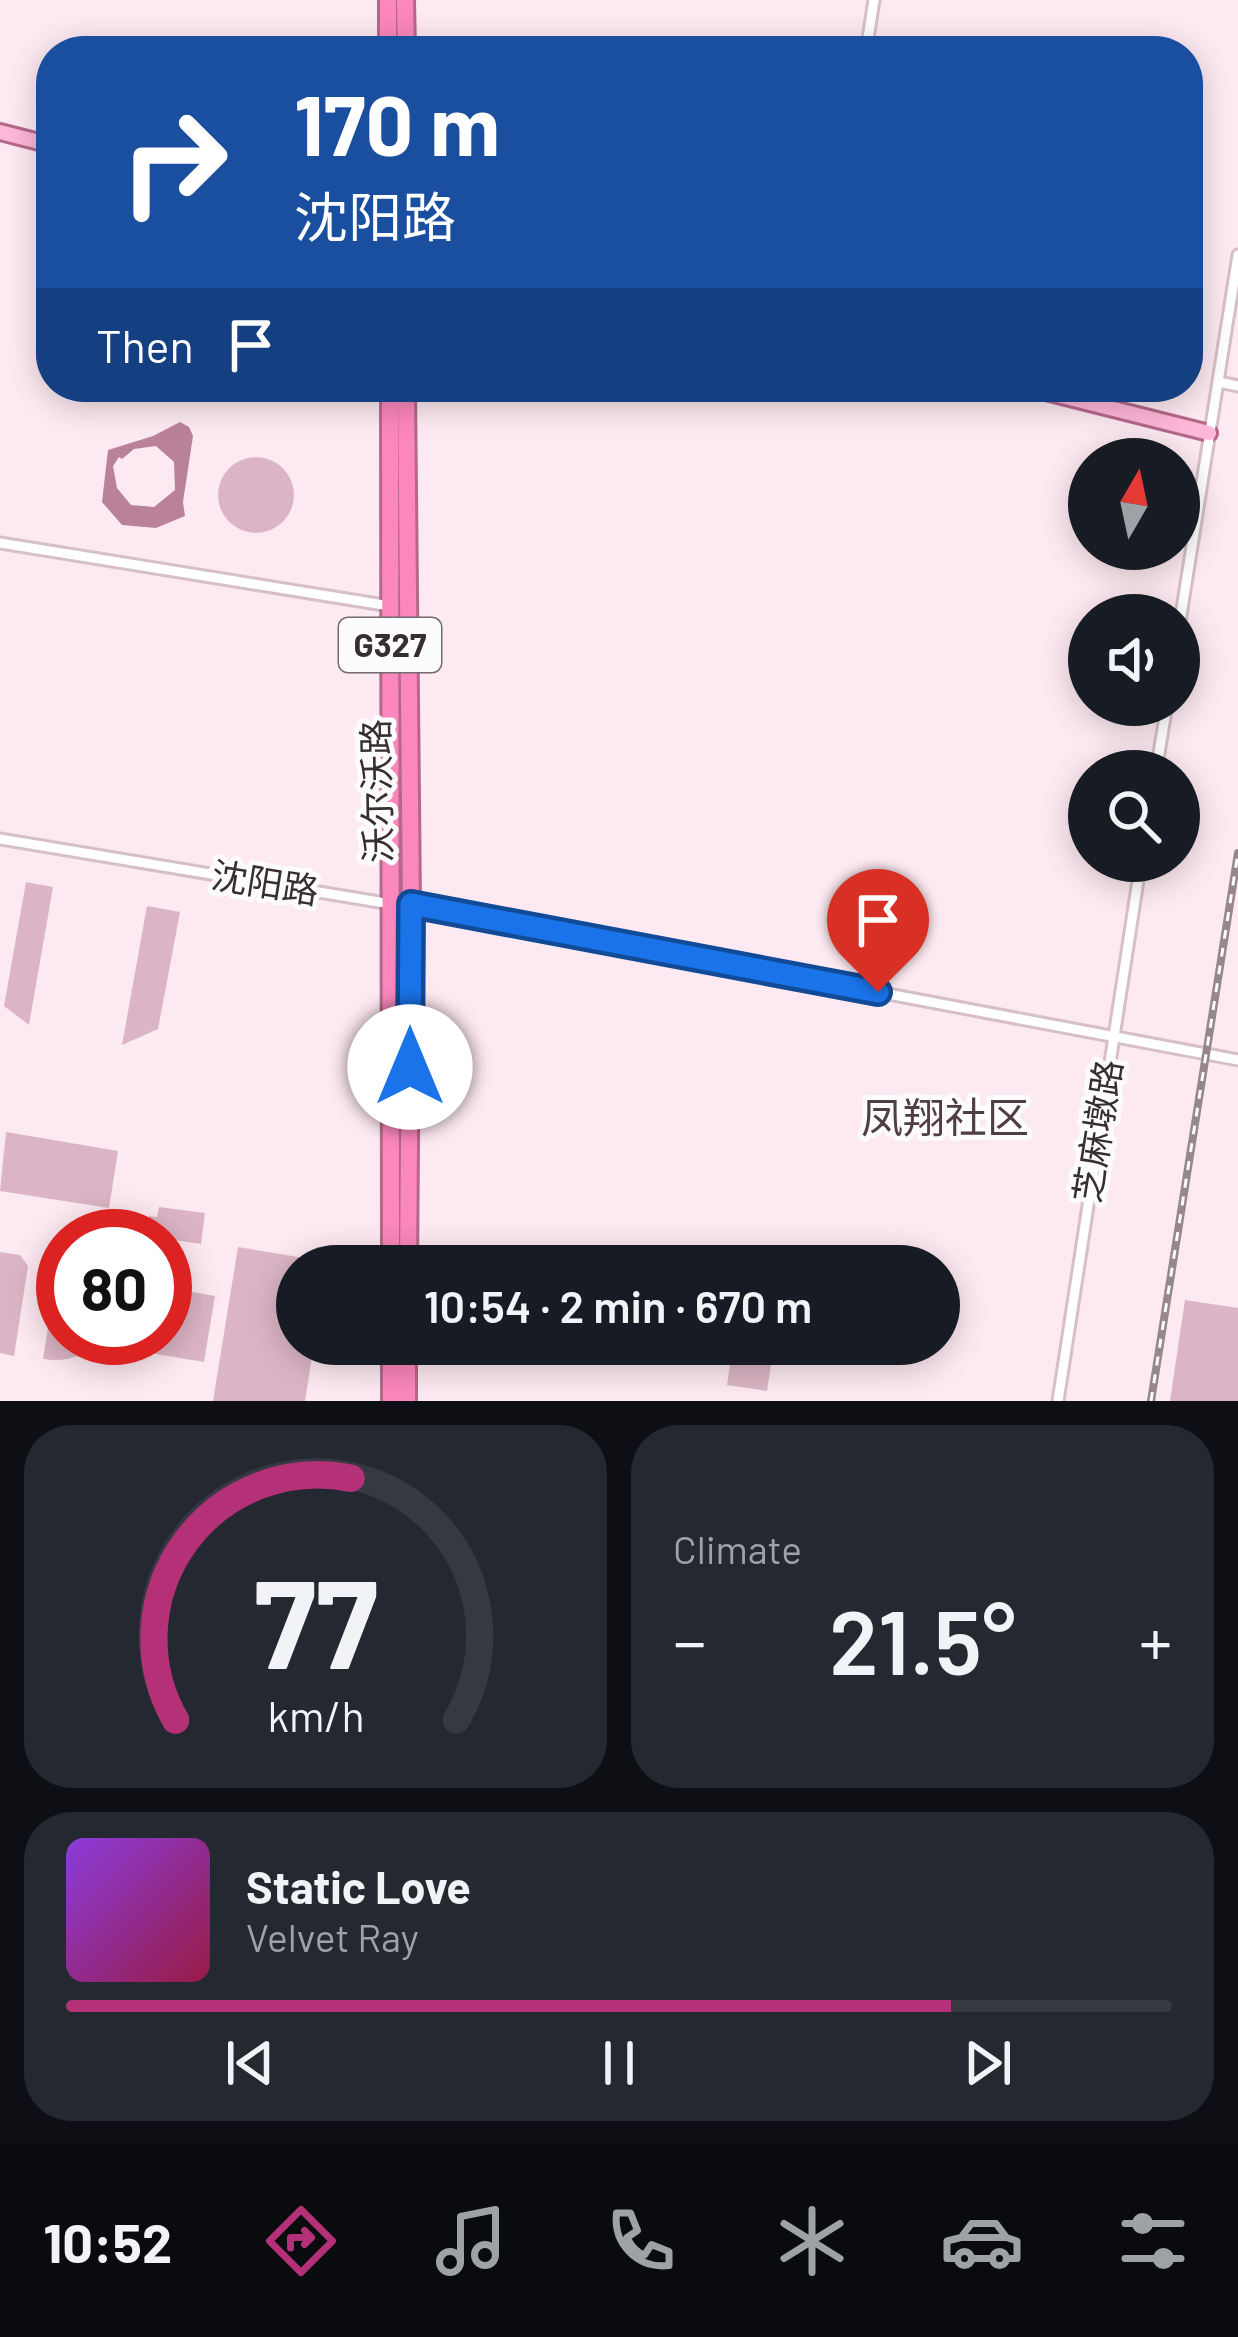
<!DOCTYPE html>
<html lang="en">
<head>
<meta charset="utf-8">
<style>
	body { margin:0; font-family:Barlow,"Noto Sans SC",sans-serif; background:#242831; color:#f1f3f6; height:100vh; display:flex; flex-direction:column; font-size:45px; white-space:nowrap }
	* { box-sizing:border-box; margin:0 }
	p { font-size:39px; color:#9ea1a6 }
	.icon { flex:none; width:66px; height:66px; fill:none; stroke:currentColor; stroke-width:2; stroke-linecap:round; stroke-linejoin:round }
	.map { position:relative; height:1401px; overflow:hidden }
	.panel { display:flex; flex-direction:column; gap:24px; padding:24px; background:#0d0f14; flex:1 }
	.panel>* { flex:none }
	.banner { position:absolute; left:36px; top:36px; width:1167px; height:366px; border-radius:48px; box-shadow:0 6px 30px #0003; background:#1a4fa0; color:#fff; overflow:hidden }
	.needle { width:78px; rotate:9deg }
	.controls { position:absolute; left:1068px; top:438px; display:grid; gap:24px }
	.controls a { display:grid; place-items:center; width:132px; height:132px; border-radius:50%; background:#171b24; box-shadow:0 6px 30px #0003; font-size:60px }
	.speed { position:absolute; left:36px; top:1209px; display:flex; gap:24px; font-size:60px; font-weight:700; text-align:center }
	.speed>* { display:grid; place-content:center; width:156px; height:156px; border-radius:50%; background:#171b24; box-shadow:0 6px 30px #0003; line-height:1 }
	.speed .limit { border:18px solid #d22; background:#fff; color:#111 }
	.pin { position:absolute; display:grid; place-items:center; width:102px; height:102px; color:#fff; margin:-123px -51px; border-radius:50% 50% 50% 0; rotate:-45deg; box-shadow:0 0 12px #0007 }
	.pin .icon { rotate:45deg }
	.me { position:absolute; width:132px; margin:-66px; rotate:0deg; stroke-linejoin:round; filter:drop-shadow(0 0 9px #0008) }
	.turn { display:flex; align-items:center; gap:42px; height:252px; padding:0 60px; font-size:54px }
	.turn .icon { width:156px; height:156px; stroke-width:2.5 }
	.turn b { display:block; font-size:84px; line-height:102px }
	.then { display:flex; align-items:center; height:114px; padding:0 60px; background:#0003; gap:24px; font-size:45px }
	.big { font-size:90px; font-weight:600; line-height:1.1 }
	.panel .tile { flex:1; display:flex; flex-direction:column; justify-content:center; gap:18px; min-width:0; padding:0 42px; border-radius:48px; background:#242831 }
	.panel .dial { align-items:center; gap:0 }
	.dial svg { height:312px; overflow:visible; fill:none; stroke:#363941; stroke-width:7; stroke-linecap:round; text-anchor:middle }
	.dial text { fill:#f1f3f6; stroke:none }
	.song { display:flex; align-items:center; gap:36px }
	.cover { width:144px; height:144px; border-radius:18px; background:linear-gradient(135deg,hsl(270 70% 55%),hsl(340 70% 35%)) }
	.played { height:12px; border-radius:6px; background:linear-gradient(90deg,#b53177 80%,#363941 80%) }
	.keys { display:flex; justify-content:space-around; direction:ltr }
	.heat { display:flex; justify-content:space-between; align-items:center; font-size:66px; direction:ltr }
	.panel .tiles { flex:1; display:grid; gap:24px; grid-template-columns:1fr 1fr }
	.tile:last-child { grid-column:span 2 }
	.trip { position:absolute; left:276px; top:1245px; width:684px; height:120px; border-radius:60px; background:#171b24; box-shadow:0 6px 30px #0003; font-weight:600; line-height:120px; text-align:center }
	.menu { display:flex; height:192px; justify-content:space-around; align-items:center; background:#090b0e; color:#9ea1a6 }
	.menu .icon { width:84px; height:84px }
	.menu .active { color:#b53177 }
	.menu b { font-size:54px; color:#f1f3f6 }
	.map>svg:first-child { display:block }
	.green { fill:#dbb5c5 }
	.water { fill:#ba829a; fill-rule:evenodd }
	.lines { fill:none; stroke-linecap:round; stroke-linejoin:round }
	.minor-casing { stroke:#d7bfc8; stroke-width:15 }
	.major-casing { stroke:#b6688b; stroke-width:20 }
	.highway-casing { stroke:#b6688b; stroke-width:22 }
	.minor { stroke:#fff; stroke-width:9 }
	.major { stroke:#fdb7d7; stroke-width:14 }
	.highway { stroke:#fb87bc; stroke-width:16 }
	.rail-casing { stroke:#95878d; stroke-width:8 }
	.rail { stroke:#fcfcfc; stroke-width:3; stroke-dasharray:9; stroke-linecap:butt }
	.route-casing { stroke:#114b97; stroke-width:30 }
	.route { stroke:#1a73e8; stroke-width:21 }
	.labels { text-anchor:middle; stroke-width:10; stroke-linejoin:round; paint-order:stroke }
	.shield { fill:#fcfcfc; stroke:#726c6e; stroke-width:3 }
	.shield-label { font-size:33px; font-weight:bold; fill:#372e31 }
	.street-label { font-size:36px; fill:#372e31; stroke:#fcfcfc }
	.quarter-label { font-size:42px; fill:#503d45; stroke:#fcfcfc }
</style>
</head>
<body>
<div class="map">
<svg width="1238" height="1401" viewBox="0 0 1238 1401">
	<rect width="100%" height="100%" fill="#fde9f1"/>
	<path class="green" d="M218 495a38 38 0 1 1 76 0a38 38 0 1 1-76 0Z
		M26 882 53 887 29 1025 4 1006Z
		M147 906 180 912 158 1029 122 1045Z
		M6 1132 118 1151 109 1208 0 1191Z
		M159 1207 205 1213 201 1244 147 1236 149 1216 157 1217Z
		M238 1247 328 1262 327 1266H297V1344H314L305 1401H213Z
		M0 1252 20 1255 28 1266 14 1356 0 1353Z
		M165 1259 180 1261 176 1289 215 1296 204 1362 126 1349 128 1338H165Z
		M63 1266V1338H101C84 1356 68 1363 43 1359L57 1269Z
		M1185 1300 1238 1308V1401H1170Z
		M733 1344H774L767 1391 727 1385Z"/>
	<path class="water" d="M180 422 189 427 193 436 183 502 185 516 156 528 122 525 102 502 108 450 153 436ZM156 446 174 462 175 490 154 507 131 505 117 488 113 466 119 457 122 459 134 449Z"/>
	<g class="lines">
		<g class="minor-casing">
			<path id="minor" d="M866 51 874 0
				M1219 382 1238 386
				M0 543 390 606
				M1179 628 1238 255
				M1156 771 1167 705
				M0 839 391 904H411L1238 1060
				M1058 1401 1141 861"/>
		</g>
		<g class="major-casing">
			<path id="major" d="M0 132 51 145
				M1026 387 1209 433"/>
		</g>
		<g class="highway-casing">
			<path id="highway" d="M388 0V51
				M405 0 406 51
				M390 387 391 1266
				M406 387 411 904 408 1266
				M407 1344V1401
				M391 1401V1344"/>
		</g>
		<use href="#minor" class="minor"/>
		<use href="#major" class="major"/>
		<use href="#highway" class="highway"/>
		<g class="rail-casing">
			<path id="rail" d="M1151 1401 1238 853"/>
		</g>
		<use href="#rail" class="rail"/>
	</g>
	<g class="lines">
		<g class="route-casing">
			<path id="route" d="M410 1067 411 904 878 992"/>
		</g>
		<use href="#route" class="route"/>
	</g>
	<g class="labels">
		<rect class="shield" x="339" y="618" width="102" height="54" rx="9"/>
		<g class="shield-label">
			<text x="390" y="657">G327</text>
		</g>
		<g class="street-label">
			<text transform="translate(377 791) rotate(-91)" y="13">沃尔沃路</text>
			<text transform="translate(265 883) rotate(9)" y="13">沈阳路</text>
			<text transform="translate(1098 1131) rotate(-81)" y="13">芝麻墩路</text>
		</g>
		<g class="quarter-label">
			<text x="945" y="1133">凤翔社区</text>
		</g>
	</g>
</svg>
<div class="controls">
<a><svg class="needle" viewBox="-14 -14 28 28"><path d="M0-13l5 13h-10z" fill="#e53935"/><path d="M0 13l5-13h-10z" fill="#9ea1a6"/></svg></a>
<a><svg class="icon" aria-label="sound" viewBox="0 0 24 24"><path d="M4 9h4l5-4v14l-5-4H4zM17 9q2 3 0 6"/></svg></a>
<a><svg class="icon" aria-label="search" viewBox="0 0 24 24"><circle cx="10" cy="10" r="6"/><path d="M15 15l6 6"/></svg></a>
</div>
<div class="speed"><div class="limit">80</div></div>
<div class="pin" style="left:878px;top:992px;background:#d93025"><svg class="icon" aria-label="arrive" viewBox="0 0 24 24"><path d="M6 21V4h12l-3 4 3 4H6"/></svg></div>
<svg class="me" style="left:410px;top:1067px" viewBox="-20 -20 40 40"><circle r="19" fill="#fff"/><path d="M0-13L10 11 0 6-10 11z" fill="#1a73e8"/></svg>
<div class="trip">10:54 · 2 min · 670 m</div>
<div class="banner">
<div class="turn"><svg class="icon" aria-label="right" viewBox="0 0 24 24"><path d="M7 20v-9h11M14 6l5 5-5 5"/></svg><div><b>170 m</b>沈阳路</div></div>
<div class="then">Then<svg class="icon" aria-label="arrive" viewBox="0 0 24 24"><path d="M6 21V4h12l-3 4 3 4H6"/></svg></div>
</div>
</div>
<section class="panel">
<div class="tiles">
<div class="tile dial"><svg viewBox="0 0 100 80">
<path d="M14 69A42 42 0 1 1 86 69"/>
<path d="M14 69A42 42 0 0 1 59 7" stroke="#b53177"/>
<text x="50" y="56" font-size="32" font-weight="700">77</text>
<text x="50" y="72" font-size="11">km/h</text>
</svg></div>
<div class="tile"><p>Climate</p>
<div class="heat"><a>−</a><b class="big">21.5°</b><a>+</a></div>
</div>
<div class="tile">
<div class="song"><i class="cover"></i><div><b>Static Love</b><p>Velvet Ray</p></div></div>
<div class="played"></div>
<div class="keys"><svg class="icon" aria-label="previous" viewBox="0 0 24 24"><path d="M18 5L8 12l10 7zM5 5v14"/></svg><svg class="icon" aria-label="pause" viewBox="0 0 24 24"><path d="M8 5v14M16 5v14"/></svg><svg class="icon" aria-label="next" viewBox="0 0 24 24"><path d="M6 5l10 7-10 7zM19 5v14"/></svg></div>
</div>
</div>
</section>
<nav class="menu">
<b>10:52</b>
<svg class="icon active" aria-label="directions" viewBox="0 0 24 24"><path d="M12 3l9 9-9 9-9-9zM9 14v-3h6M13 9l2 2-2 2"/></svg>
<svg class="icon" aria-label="music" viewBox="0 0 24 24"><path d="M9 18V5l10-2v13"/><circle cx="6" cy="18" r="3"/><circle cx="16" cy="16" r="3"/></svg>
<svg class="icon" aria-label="phone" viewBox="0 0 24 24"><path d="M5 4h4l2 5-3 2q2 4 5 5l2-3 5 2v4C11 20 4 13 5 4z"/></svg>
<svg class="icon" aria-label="climate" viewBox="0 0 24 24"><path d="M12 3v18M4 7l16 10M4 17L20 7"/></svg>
<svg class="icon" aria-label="car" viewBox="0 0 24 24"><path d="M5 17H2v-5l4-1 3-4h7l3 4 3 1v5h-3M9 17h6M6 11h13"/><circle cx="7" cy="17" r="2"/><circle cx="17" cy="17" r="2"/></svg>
<svg class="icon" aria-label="filters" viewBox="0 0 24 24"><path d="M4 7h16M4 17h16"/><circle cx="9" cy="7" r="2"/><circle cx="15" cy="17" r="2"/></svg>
</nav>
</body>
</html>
